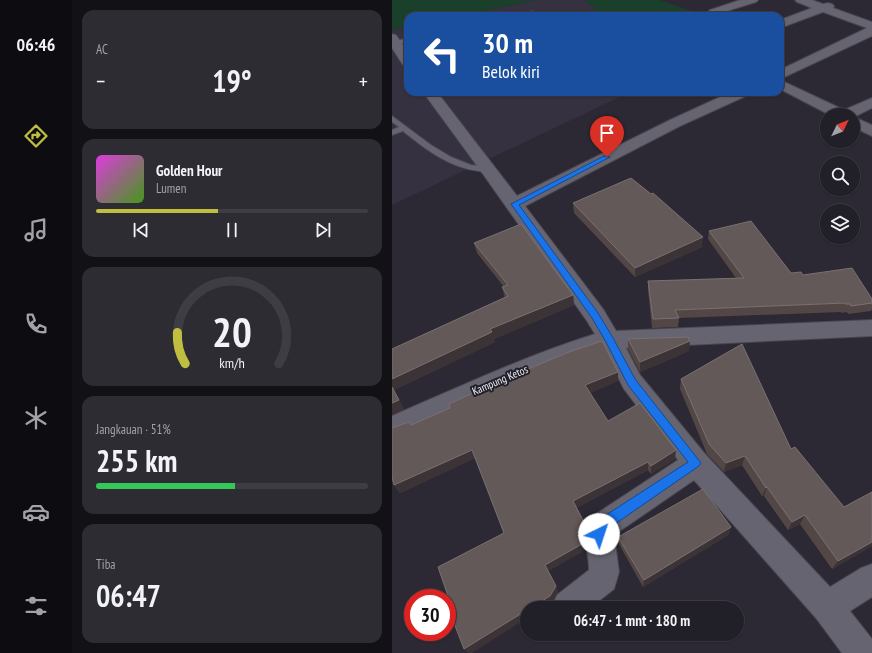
<!DOCTYPE html>
<html lang="id">
<head>
<meta charset="utf-8">
<style>
	body { margin:0; font-family:"PT Sans Narrow",sans-serif; background:#2d2c33; color:#f1f3f6; height:100vh; display:flex; flex-direction:column; font-size:15px; white-space:nowrap }
	* { box-sizing:border-box; margin:0 }
	p { font-size:13px; color:#a2a2a7 }
	.icon { flex:none; width:22px; height:22px; fill:none; stroke:currentColor; stroke-width:2; stroke-linecap:round; stroke-linejoin:round }
	.map { position:relative; flex:1; overflow:hidden }
	.details { display:flex; flex-direction:column; gap:10px; padding:10px; background:#121115; width:320px }
	.details>* { flex:none }
	.top-card { position:absolute; left:12px; top:12px; width:380px; height:84px; border-radius:12px; box-shadow:0 1px 3px #0004,0 0 0 1px #3e3d44; background:#1a4fa0; color:#fff; overflow:hidden }
	.needle { width:26px; rotate:47deg }
	.controls { position:absolute; left:428px; top:108px; display:grid; gap:8px }
	.controls a { display:grid; place-items:center; width:40px; height:40px; border-radius:50%; background:#211f27; box-shadow:0 1px 3px #0004,0 0 0 1px #3e3d44; font-size:20px }
	.speed { position:absolute; left:12px; top:589px; display:flex; gap:8px; font-size:20px; font-weight:700; text-align:center }
	.speed>* { display:grid; place-content:center; width:52px; height:52px; border-radius:50%; background:#211f27; box-shadow:0 1px 3px #0004,0 0 0 1px #3e3d44; line-height:1 }
	.speed .limit { border:6px solid #d22; background:#fff; color:#111 }
	.pin { position:absolute; display:grid; place-items:center; width:34px; height:34px; color:#fff; margin:-41px -17px; border-radius:50% 50% 50% 0; rotate:-45deg; box-shadow:0 0 4px #0007 }
	.pin .icon { rotate:45deg }
	.me { position:absolute; width:44px; margin:-22px; rotate:41deg; stroke-linejoin:round; filter:drop-shadow(0 0 3px #0008) }
	.turn { display:flex; align-items:center; gap:14px; height:84px; padding:0 12px; font-size:18px }
	.turn .icon { width:52px; height:52px; stroke-width:2.5 }
	.turn b { display:block; font-size:28px; line-height:34px }
	.big { font-size:30px; font-weight:800; line-height:1.1 }
	.details .card { flex:1; display:flex; flex-direction:column; justify-content:center; gap:6px; min-width:0; padding:0 14px; border-radius:12px; background:#2d2c33 }
	.details .dial { align-items:center; gap:0 }
	.dial svg { height:104px; overflow:visible; fill:none; stroke:#3e3d44; stroke-width:7; stroke-linecap:round; text-anchor:middle }
	.dial text { fill:#f1f3f6; stroke:none }
	.song { display:flex; align-items:center; gap:12px }
	.cover { width:48px; height:48px; border-radius:6px; background:linear-gradient(135deg,hsl(300 70% 55%),hsl(100 70% 35%)) }
	.played { height:4px; border-radius:2px; background:linear-gradient(90deg,#bfbe41 45%,#3e3d44 45%) }
	.keys { display:flex; justify-content:space-around; direction:ltr }
	.heat { display:flex; justify-content:space-between; align-items:center; font-size:22px; direction:ltr }
	.charge { height:6px; border-radius:3px; background:linear-gradient(90deg,#34c759 51%,#3e3d44 0) }
	.trip { position:absolute; left:128px; top:601px; width:224px; height:40px; border-radius:20px; background:#211f27; box-shadow:0 1px 3px #0004,0 0 0 1px #3e3d44; font-weight:800; line-height:40px; text-align:center }
	main { display:flex; flex:1; min-height:0 }
	.dock { display:flex; flex-direction:column; width:72px; justify-content:space-around; align-items:center; background:#0d0c10; color:#a2a2a7 }
	.dock .icon { width:28px; height:28px }
	.dock .active { color:#bfbe41 }
	.dock b { font-size:18px; color:#f1f3f6 }
	.map>svg:first-child { display:block }
	.built { fill:#353141 }
	.green { fill:#1a402c }
	.lines { fill:none; stroke-linecap:round; stroke-linejoin:round }
	.lane-casing { stroke:#494750; stroke-width:2 }
	.street-casing { stroke:#494750; stroke-width:2 }
	.lane { fill:#666470; fill-rule:evenodd }
	.street { fill:#666470; fill-rule:evenodd }
	.wall { fill:#534746 }
	.shaded-wall { fill:#3c3337 }
	.building { fill:#645959; stroke:#7a7072 }
	.route { fill:#1a73e8; stroke:#114b97 }
	.labels { text-anchor:middle; stroke-width:4; stroke-linejoin:round; paint-order:stroke }
	.street-label { font-size:11px; fill:#f1eff6; stroke:#22202a }
</style>
</head>
<body>
<main>
<nav class="dock">
<b>06:46</b>
<svg class="icon active" aria-label="directions" viewBox="0 0 24 24"><path d="M12 3l9 9-9 9-9-9zM9 14v-3h6M13 9l2 2-2 2"/></svg>
<svg class="icon" aria-label="music" viewBox="0 0 24 24"><path d="M9 18V5l10-2v13"/><circle cx="6" cy="18" r="3"/><circle cx="16" cy="16" r="3"/></svg>
<svg class="icon" aria-label="phone" viewBox="0 0 24 24"><path d="M5 4h4l2 5-3 2q2 4 5 5l2-3 5 2v4C11 20 4 13 5 4z"/></svg>
<svg class="icon" aria-label="climate" viewBox="0 0 24 24"><path d="M12 3v18M4 7l16 10M4 17L20 7"/></svg>
<svg class="icon" aria-label="car" viewBox="0 0 24 24"><path d="M5 17H2v-5l4-1 3-4h7l3 4 3 1v5h-3M9 17h6M6 11h13"/><circle cx="7" cy="17" r="2"/><circle cx="17" cy="17" r="2"/></svg>
<svg class="icon" aria-label="filters" viewBox="0 0 24 24"><path d="M4 7h16M4 17h16"/><circle cx="9" cy="7" r="2"/><circle cx="15" cy="17" r="2"/></svg>
</nav>
<section class="details">
<div class="card"><p>AC</p>
<div class="heat"><a>−</a><b class="big">19°</b><a>+</a></div>
</div>
<div class="card">
<div class="song"><i class="cover"></i><div><b>Golden Hour</b><p>Lumen</p></div></div>
<div class="played"></div>
<div class="keys"><svg class="icon" aria-label="previous" viewBox="0 0 24 24"><path d="M18 5L8 12l10 7zM5 5v14"/></svg><svg class="icon" aria-label="pause" viewBox="0 0 24 24"><path d="M8 5v14M16 5v14"/></svg><svg class="icon" aria-label="next" viewBox="0 0 24 24"><path d="M6 5l10 7-10 7zM19 5v14"/></svg></div>
</div>
<div class="card dial"><svg viewBox="0 0 100 80">
<path d="M14 69A42 42 0 1 1 86 69"/>
<path d="M14 69A42 42 0 0 1 8 45" stroke="#bfbe41"/>
<text x="50" y="56" font-size="32" font-weight="700">20</text>
<text x="50" y="72" font-size="11">km/h</text>
</svg></div>
<div class="card"><p>Jangkauan · 51%</p><b class="big">255 km</b><div class="charge"></div></div>
<div class="card"><p>Tiba</p><b class="big">06:47</b></div>
</section>
<div class="map">
<svg width="480" height="653" viewBox="0 0 480 653">
	<rect width="100%" height="100%" fill="#2c2934"/>
	<path class="built" d="M144 0H193L211 16H68Z
		M16 27V92H238L0 205V30Z"/>
	<path class="green" d="M0 0H144L68 16H16V27L0 30Z
		M193 0H268L309 14 210 15Z"/>
	<g class="lines">
		<g class="lane-casing">
			<path id="lane" d="M141 11 144 13 143 14 123 16Z
				M16 38V42L3 45 0 43 1 42Z
				M0 116 39 145 59 157 79 165 97 167 101 170C97 174 92 172 87 171 58 168 33 149 11 131L0 135V130L7 127 0 122Z"/>
		</g>
		<g class="street-casing">
			<path id="street" d="M348 0H366L364 2 322 15 318 14 316 12 318 10Z
				M403 0H420L431 4 436 3 440 4 442 6 441 8 480 22V36L388 79V70L475 28 431 12 388 28V20L420 8 405 2Z
				M0 34 4 35 16 52V66L11 65 0 48Z
				M388 80 452 110 480 98V108L462 117 480 125V136L461 127V115H438L388 89Z
				M31 92H45L125 196 278 120 339 92H358L356 95 288 126 133 206 211 309 224 331 480 320V336L234 348 248 375 313 454 438 587 469 568 480 564V597L458 611 480 639V653H450L424 618 302 480 222 535 227 572 222 589 198 608H161L160 606 165 595 197 570C197 547 187 539 201 516L286 460 232 389 212 349 178 360 107 390 0 439V416C67 387 133 356 203 334L195 321 91 174Z"/>
		</g>
		<use href="#lane" class="lane"/>
		<use href="#street" class="street"/>
	</g>
	<path class="wall" d="M181 203 310 247 243 277 182 213Z
		M317 231 399 273 411 275 480 299V309L479 311 456 314 455 312 449 313V312L287 318 286 327 260 328 256 290V281L344 278 316 239Z
		M82 243 181 295 182 305 102 339 103 342 2 390 12 409 0 415V349L113 298 110 287H112L85 253Z
		M236 339 297 351 248 372 236 349Z
		M289 379 399 449 452 507 480 492V546L440 569 408 524 396 530 372 496H370L350 465 332 472 315 454 288 389Z
		M226 381 198 393 216 421 283 459 259 474 256 470 184 508 192 522 193 530 192 537 193 550 156 571 166 592 160 603 151 608H135L63 616 112 533 83 458 8 493 2 485 1 481 0 482V428L19 425Z
		M339 527 336 535 251 587 227 544 226 537Z"/>
	<path class="shaded-wall" d="M311 237 310 247 243 277V268Z
		M181 295 182 305 102 339 103 342 2 390 12 409 0 415V379L98 329Z
		M298 341 297 351 248 372V362Z
		M226 372V381L194 395 193 385Z
		M80 450 83 458 8 493 2 485Z
		M284 450 283 459 259 474V466Z
		M353 456 350 465 332 472 334 463Z
		M256 462V470L182 509 181 501Z
		M375 487 372 496H370L374 488Z
		M413 515 408 524 396 530 400 522Z
		M192 522 193 530 192 537 193 550 155 572 153 565 191 530Z
		M339 527 336 535 251 587 252 580Z
		M480 542V546L440 569 446 561Z
		M164 586 166 592 160 603 151 608H139Z
		M135 610V618L80 653H76L72 649Z"/>
	<path class="building" d="M239 178 259 194 261 193 311 237 243 268 181 203Z
		M359 221 399 273 409 272 411 275 460 268 480 299V303L459 306 458 304H453V303L283 310 287 318 261 319 256 281 352 278 317 231Z
		M129 224 181 295 98 329 100 332 0 379V349L116 296 110 287 116 285 82 243Z
		M296 337 298 341 248 362 236 339Z
		M210 341 226 372 193 385 216 421 248 403 284 450 259 466 256 462 181 501 192 522 191 530 192 543 153 565 164 586 158 596 139 608H135V610L72 649 60 618 63 616 46 567 112 533 80 450 2 485 0 477V428L17 422 19 425 58 408 57 404 105 382 177 352Z
		M350 344 399 449 403 447 452 507 480 492V542L446 561 413 515 400 522 375 487 374 488 353 456 334 463 317 444 289 379Z
		M0 387 7 400 0 403Z
		M311 489 339 527 252 580 226 537Z"/>
	<path class="route" d="M212 156 218 157 127 205 206 313 221 338 243 379 309 463 307 466 223 524 213 532 211 538 207 539 202 538 201 534C203 525 208 521 214 515L296 462 236 385 214 342 200 318 119 204Z"/>
	<g class="labels">
		<g class="street-label">
			<text transform="translate(108 380) rotate(-23)" y="4">Kampung Ketos</text>
		</g>
	</g>
</svg>
<div class="controls">
<a><svg class="needle" viewBox="-14 -14 28 28"><path d="M0-13l5 13h-10z" fill="#e53935"/><path d="M0 13l5-13h-10z" fill="#a2a2a7"/></svg></a>
<a><svg class="icon" aria-label="search" viewBox="0 0 24 24"><circle cx="10" cy="10" r="6"/><path d="M15 15l6 6"/></svg></a>
<a><svg class="icon" aria-label="layers" viewBox="0 0 24 24"><path d="M12 4l9 5-9 5-9-5zM3 14l9 5 9-5"/></svg></a>
</div>
<div class="speed"><div class="limit">30</div></div>
<div class="pin" style="left:215px;top:157px;background:#d93025"><svg class="icon" aria-label="arrive" viewBox="0 0 24 24"><path d="M6 21V4h12l-3 4 3 4H6"/></svg></div>
<svg class="me" style="left:207px;top:534px" viewBox="-20 -20 40 40"><circle r="19" fill="#fff"/><path d="M0-13L10 11 0 6-10 11z" fill="#1a73e8"/></svg>
<div class="trip">06:47 · 1 mnt · 180 m</div>
<div class="top-card">
<div class="turn"><svg class="icon" aria-label="left" viewBox="0 0 24 24"><path d="M17 20v-9H6M10 6l-5 5 5 5"/></svg><div><b>30 m</b>Belok kiri</div></div>
</div>
</div>
</main>
</body>
</html>
